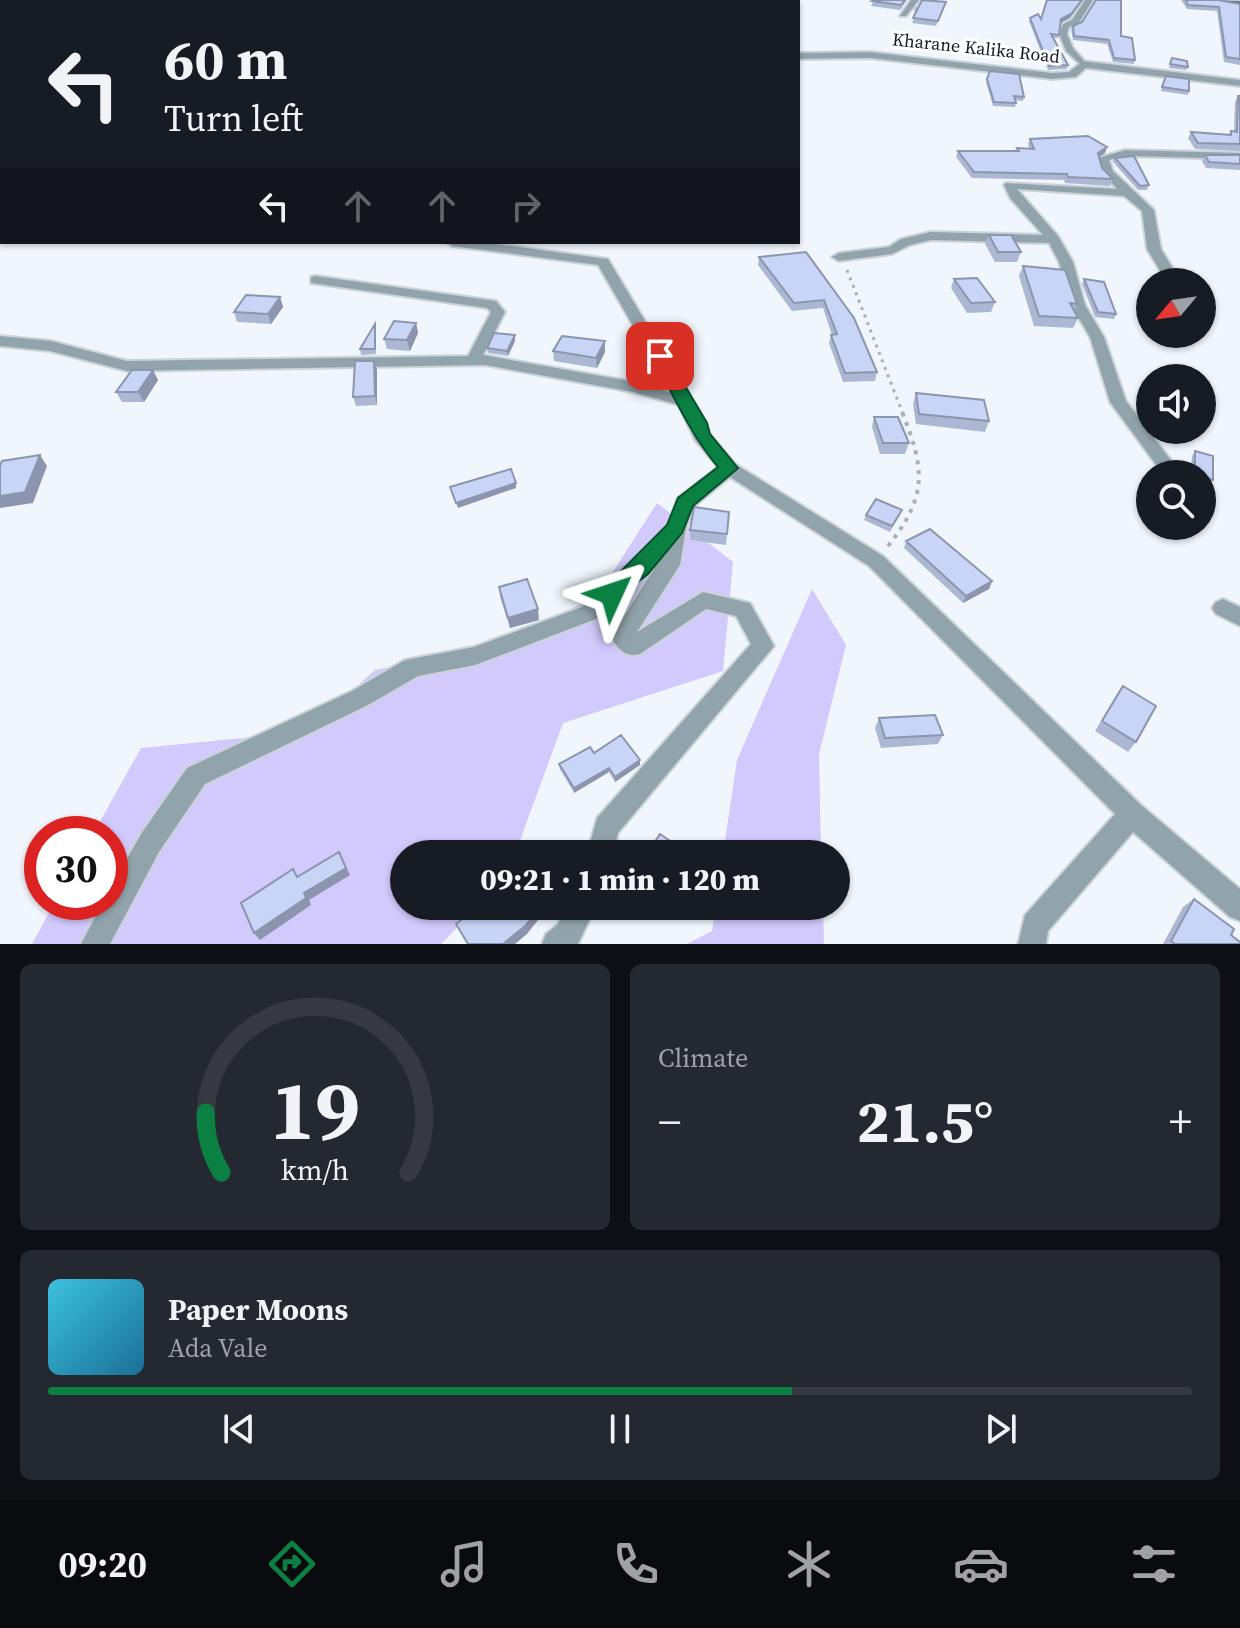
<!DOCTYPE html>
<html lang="en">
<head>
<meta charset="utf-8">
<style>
	body { margin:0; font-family:"Source Serif 4",serif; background:#242831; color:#f1f3f6; height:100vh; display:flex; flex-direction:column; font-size:30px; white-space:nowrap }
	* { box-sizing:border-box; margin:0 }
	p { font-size:26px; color:#9ea1a6 }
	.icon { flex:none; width:44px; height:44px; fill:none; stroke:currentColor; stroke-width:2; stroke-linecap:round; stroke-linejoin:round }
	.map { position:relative; height:944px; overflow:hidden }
	.panel { display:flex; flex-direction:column; gap:20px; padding:20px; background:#0d0f14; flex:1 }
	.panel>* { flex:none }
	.guide { position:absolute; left:0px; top:0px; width:800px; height:244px; box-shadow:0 2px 6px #0004; background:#171b24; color:#f1f3f6; overflow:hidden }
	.needle { width:52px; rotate:241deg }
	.fabs { position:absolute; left:1136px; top:268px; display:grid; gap:16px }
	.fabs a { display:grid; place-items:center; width:80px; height:80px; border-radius:50%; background:#171b24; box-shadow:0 2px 6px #0004; font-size:40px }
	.speed { position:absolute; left:24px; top:816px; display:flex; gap:16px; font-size:40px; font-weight:700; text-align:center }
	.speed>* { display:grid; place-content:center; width:104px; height:104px; border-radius:50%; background:#171b24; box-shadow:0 2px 6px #0004; line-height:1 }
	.speed .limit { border:12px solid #d22; background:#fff; color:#111 }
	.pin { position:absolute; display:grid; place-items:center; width:68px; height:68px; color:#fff; margin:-34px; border-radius:16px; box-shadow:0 4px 12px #0006 }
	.me { position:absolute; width:88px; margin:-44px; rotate:48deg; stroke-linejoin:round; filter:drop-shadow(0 0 6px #0008) }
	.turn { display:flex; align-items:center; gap:28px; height:168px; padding:0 32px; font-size:36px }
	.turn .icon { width:104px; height:104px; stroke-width:2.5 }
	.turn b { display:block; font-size:56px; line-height:68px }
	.lanes { display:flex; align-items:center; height:76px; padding:0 32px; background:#0003; justify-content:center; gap:40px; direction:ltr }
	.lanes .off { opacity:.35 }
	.big { font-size:60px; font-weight:800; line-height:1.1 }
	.panel .tile { flex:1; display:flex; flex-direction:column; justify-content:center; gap:12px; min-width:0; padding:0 28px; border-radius:12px; background:#242831 }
	.panel .dial { align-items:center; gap:0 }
	.dial svg { height:208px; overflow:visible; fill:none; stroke:#363941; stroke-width:7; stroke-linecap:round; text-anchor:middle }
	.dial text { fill:#f1f3f6; stroke:none }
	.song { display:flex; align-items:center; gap:24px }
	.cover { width:96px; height:96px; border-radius:12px; background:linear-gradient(135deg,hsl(190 70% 55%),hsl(200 70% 35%)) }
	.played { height:8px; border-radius:4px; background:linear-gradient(90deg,#0b8043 65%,#363941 65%) }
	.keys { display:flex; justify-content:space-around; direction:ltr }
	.heat { display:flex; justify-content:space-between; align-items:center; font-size:44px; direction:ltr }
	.panel .tiles { flex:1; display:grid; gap:20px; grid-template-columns:1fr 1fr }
	.tile:last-child { grid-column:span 2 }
	.trip { position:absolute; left:390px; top:840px; width:460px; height:80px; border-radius:40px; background:#171b24; box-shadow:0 2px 6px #0004; font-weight:800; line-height:80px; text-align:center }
	.menu { display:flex; height:128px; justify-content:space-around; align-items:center; background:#090b0e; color:#9ea1a6 }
	.menu .icon { width:56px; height:56px }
	.menu .active { color:#0b8043 }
	.menu b { font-size:36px; color:#f1f3f6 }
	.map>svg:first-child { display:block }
	.green { fill:#d2c9fc }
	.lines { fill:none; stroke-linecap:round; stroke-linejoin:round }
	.minor-casing { stroke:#ccd3da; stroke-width:4 }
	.tertiary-casing { stroke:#ccd3da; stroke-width:4 }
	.secondary-casing { stroke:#ccd3da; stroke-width:4 }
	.path-far1 { stroke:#a9b0b7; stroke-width:3; stroke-dasharray:3 5; stroke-linecap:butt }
	.path { stroke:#a9b0b7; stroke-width:4; stroke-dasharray:4 6; stroke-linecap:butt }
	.minor { fill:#92a4ab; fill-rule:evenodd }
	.tertiary { fill:#92a4ab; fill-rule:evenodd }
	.secondary { fill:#637d87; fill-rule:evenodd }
	.wall { fill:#acb7d4 }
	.shaded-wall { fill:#8c95ad }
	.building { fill:#c8d5f7; stroke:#8c95ad; stroke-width:2 }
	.route { fill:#0b8043; stroke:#07532c; stroke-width:2 }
	.labels { text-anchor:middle; stroke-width:6; stroke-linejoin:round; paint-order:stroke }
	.far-street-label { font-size:18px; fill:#111b25; stroke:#fff }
</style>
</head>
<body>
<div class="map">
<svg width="1240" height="944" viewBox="0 0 1240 944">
	<rect width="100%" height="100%" fill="#f0f6fc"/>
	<path class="green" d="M657 503 733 562 723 671 563 723 515 854H404V906H478L441 944H32L55 902H110V834H93L141 748 306 732 375 670 515 643 600 592Z
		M812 589 846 645 819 754 821 854H723L737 760Z
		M716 906H823L824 944H687L712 931Z"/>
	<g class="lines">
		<g class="minor-casing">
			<path id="minor" d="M669 0H677L668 2Z
				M911 0H919L906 16H900Z
				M1085 0H1093L1078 24 1069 27 1067 34 1073 48 1087 64 1083 67 1066 51 1059 34 1063 24 1072 20Z
				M0 2H2V7H0Z
				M0 52 2 53V64L0 63Z
				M1125 150 1240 153V159L1125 156 1109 160 1113 171 1154 210 1161 249 1181 282H1167L1147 249 1142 211 1124 196 1017 189 1058 236 1073 262 1085 305 1104 337 1126 401 1176 467 1177 474H1163L1110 402 1090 337 1071 305 1059 262 1049 243 931 240 910 245 892 254 839 261 832 257 839 253 889 247 901 239 931 232 1043 235 1010 198 1004 185 1006 183 1117 189 1102 172 1098 158Z
				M446 242H481L608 259 706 423 709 434 735 464 883 556 1141 805 1240 889V921L1230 917 1133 832 1048 931 1046 944H1018L1025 915 1115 814 869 566 730 477 693 507 686 528 680 565 637 632 703 592 750 603 774 646 618 833 613 854H587L597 818 751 644 736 616 706 609 640 654C626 658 617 649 611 637L661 558 596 619 475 665 418 676 368 705 205 784 159 852 110 944H81L103 902H110V889L141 834 187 768 352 691 405 660 474 647 582 607 634 562 668 525 678 498 718 467 695 440 679 405 633 392 485 365 127 371 50 351 0 346V336L51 341 127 361 468 356 491 312 487 308 311 283V277L316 276 496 301 505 312 483 355 635 382 672 393 598 265 452 246Z
				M1223 599 1240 607V626L1216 614 1212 608 1216 602Z
				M567 906H596L578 944H542L546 934 558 924Z"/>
		</g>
		<g class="tertiary-casing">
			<path id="tertiary" d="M870 52 1052 73 1069 72 1083 61 1240 80V86L1086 68 1076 77 1052 79 870 58 798 59V53Z
				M0 128H2V136H0Z"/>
		</g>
		<g class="secondary-casing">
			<path id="secondary" d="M1209 0 1240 1V7Z"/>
		</g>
		<path class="path-far1" d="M847 270 903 414"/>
		<path class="path" d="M888 546C928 496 925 469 902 412"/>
		<use href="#minor" class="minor"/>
		<use href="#tertiary" class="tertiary"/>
		<use href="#secondary" class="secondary"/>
	</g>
	<path class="wall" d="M874 0H907L900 10 871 6Z
		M1047 0H1083L1070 18 1061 23 1058 38H1053L1068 65 1067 69 1048 70 1029 21 1030 18 1041 19Z
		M1181 0H1218L1240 4V65L1224 62 1217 11 1187 9Z
		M915 7H944L936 26 912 23 919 7 914 12Z
		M1082 22 1121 36 1135 60 1134 64 1113 62 1107 44 1073 40 1071 29 1073 26Z
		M1172 58 1188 67 1186 70 1169 68Z
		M990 71 1024 97 1023 101 1015 100 1016 103 1015 107 993 106 986 82Z
		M1166 76 1189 91 1188 95 1161 91Z
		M1238 96H1240V151L1195 149 1188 138 1191 132 1228 135 1231 131H1234L1235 102Z
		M1030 139 1105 153 1099 157 1102 168 1113 179 1110 186 1065 183 1064 180 972 178 956 157 958 151H1016L1017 148H1029L1028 144Z
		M1205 155H1240V170L1206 168 1202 161Z
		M1115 158 1149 185 1147 190H1138L1113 162Z
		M989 235 1021 252 1017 262H995L985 244Z
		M806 252 877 372 875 381 843 382 829 343 831 335H832L823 308 792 311 758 265 759 257Z
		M1023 266 1077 304 1074 311 1078 318 1073 328 1034 326 1019 276Z
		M954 279 995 302 991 312 967 313 951 288Z
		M1084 279 1116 314 1114 319 1095 317 1082 284Z
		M280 297 283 307 271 324 237 322 234 312Z
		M416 323 418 333 410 351 387 349 384 339Z
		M375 324 376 354 361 355 360 349Z
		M515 335V341L508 356 488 353 487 348Z
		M605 341V352L597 368 554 361 553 351Z
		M374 361 377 370V405L356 406 353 397Z
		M153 370 158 380 144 402H122L116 392Z
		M916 393 989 421 985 432 916 424 913 404Z
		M874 417 909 443 905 454H880L872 427Z
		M1195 451 1213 480 1209 486 1202 483V474H1191L1192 456Z
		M902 510 890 532 864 520 866 515Z
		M729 512 726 545 690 540V530Z
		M906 541 992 581 989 589 963 603 904 548Z
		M499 587 539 620 510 628 500 597Z
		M1123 686 1136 742 1128 752 1095 731 1116 696Z
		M879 718 943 735 938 744 881 748 875 728Z
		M594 753 640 765 615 782 609 772 574 793 560 769 559 764Z
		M1194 899 1231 935 1240 944H1163L1183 907Z"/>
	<path class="shaded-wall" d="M1082 0H1083L1070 18 1060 23 1061 19Z
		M1107 147 1105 153 1095 159 1098 153Z
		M280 297 283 307 271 324 268 314Z
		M416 323 418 333 410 351 407 340Z
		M515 335V341L508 356 507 351Z
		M605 341V352L597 368 596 358Z
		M374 361 377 370V405L375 396Z
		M153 370 158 380 144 402 138 392Z
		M40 455 47 466 33 503 0 508V496Z
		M516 483V488L458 508 456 503Z
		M992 581 989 589 963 603 966 596Z
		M538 609 539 620 510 628 508 618Z
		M640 760V765L615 782V777Z
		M609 768V772L574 793V788Z
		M339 852 350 875 309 900 311 905 260 940 254 933 304 893Z
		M541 906H549L527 934 515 944H503Z"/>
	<path class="building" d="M874 0H905L901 5 872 1Z
		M922 0 946 2 938 21 913 18Z
		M1047 0H1082L1071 14 1061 19 1059 35 1051 34 1068 65 1049 66 1030 18 1038 14 1041 19Z
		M1096 0H1121V36L1132 38 1135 60 1114 58 1109 40 1074 36 1073 26 1082 22Z
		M1186 0H1218L1240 4V59L1226 57 1219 7 1188 5Z
		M0 16H2V43H0Z
		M1172 58 1187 61 1188 67 1170 64Z
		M990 71 1019 74 1024 97 1014 96 1016 103 994 102 987 79Z
		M1166 76 1189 79V91L1162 87Z
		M0 91H2V124L0 122Z
		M1238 96H1240V144L1198 143 1191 132 1231 135V131L1237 132Z
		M1088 136 1107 147 1098 153 1102 168 1113 179 1068 177 1067 174 974 172 958 151H1019L1017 148 1034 149 1030 139Z
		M1205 155H1240V164L1209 162Z
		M1134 156 1149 185 1140 186 1115 158Z
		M989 235H1011L1021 252H998Z
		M806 252 854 318 877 372 845 373 831 335 837 334 824 300 794 303 759 257Z
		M1023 266 1065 270 1077 304 1070 303 1078 318 1039 316Z
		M977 278 995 302 971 303 954 279Z
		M1084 279 1104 282 1116 314 1098 312Z
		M246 295 280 297 268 314 234 312Z
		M394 321 416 323 407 340 384 339Z
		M375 324V349H360Z
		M494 333 515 335 507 351 487 348Z
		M562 336 605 341 596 358 553 351Z
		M355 361H374L375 396 353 397Z
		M132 370H153L138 392H116Z
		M916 393 984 400 989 421 919 414Z
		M874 417H898L909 443H883Z
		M1195 451 1213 456V480L1202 477V474H1195Z
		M40 455 25 492 0 496V466L2 461Z
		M511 469 516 483 456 503 450 487Z
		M876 499 902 510 892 526 866 515Z
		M694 507 729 512 727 534 690 530Z
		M930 529 992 581 966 596 906 541Z
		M527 579 538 609 508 618 499 587Z
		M1123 686 1156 706 1136 742 1102 721Z
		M935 715 943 735 885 738 879 718Z
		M621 735 640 760 615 777 609 768 574 788 559 764 590 747 594 753Z
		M660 834 679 847 675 854H647Z
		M339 852 346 868 304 893 306 898 254 933 241 903 293 869 297 877Z
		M1194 899 1234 929 1231 935 1240 942V944H1175L1171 941Z
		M479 906H541L525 926 503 944H468L456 924Z"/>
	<path class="route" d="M654 352H665L707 423 710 434 738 468 693 506 682 533 648 574 612 602 601 594 604 588 667 525 678 498 718 467C690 434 673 394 652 356Z"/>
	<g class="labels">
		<g class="far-street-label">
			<text transform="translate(976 48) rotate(6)" y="6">Kharane Kalika Road</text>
		</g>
	</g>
</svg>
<div class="fabs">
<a><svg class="needle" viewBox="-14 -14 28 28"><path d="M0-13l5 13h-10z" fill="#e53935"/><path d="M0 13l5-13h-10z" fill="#9ea1a6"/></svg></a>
<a><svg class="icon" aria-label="sound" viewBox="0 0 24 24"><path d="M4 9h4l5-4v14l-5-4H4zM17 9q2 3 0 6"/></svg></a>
<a><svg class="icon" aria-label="search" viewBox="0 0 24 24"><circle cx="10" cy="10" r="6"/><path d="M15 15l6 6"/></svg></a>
</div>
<div class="speed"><div class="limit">30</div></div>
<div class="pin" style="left:660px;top:356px;background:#d93025"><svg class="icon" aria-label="arrive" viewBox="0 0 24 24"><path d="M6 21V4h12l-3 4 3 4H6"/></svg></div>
<svg class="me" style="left:612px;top:594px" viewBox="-20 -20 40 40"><path d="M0-17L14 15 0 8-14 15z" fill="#0b8043" stroke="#fff" stroke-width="4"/></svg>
<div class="trip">09:21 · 1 min · 120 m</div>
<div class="guide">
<div class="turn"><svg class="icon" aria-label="left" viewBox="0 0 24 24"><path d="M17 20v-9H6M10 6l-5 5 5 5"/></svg><div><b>60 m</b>Turn left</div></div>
<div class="lanes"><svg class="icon" aria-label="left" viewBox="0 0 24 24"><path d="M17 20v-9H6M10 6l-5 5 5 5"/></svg><svg class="icon off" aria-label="ahead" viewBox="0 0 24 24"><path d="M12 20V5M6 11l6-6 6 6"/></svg><svg class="icon off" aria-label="ahead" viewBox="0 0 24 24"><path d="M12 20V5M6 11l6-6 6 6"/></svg><svg class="icon off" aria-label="right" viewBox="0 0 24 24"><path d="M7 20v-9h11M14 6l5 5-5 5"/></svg></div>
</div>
</div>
<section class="panel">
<div class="tiles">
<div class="tile dial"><svg viewBox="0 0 100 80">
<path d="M14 69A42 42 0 1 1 86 69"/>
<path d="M14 69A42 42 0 0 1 8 46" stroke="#0b8043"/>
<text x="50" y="56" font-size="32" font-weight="700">19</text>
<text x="50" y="72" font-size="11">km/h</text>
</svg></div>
<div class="tile"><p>Climate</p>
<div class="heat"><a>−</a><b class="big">21.5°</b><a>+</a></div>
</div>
<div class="tile">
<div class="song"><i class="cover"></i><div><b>Paper Moons</b><p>Ada Vale</p></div></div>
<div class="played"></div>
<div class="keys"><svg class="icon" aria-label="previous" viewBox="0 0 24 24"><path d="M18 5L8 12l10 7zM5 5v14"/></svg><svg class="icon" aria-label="pause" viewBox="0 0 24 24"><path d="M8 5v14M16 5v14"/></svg><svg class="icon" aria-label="next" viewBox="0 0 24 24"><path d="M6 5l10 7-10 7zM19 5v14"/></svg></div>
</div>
</div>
</section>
<nav class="menu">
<b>09:20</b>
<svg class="icon active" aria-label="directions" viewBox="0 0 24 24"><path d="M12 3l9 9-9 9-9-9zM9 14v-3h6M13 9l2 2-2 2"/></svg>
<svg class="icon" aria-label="music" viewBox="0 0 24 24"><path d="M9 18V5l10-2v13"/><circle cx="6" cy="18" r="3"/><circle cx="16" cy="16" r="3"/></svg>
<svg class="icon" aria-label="phone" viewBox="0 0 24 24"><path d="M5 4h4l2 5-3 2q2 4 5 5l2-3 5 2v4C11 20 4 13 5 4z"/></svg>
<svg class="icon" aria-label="climate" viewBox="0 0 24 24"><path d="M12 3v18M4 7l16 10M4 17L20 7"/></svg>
<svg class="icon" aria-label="car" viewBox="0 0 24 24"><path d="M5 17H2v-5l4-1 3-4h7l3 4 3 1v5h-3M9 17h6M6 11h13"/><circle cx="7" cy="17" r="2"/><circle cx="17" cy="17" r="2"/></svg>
<svg class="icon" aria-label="filters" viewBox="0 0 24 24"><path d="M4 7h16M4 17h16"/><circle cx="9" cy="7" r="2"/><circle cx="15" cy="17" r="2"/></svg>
</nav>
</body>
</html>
